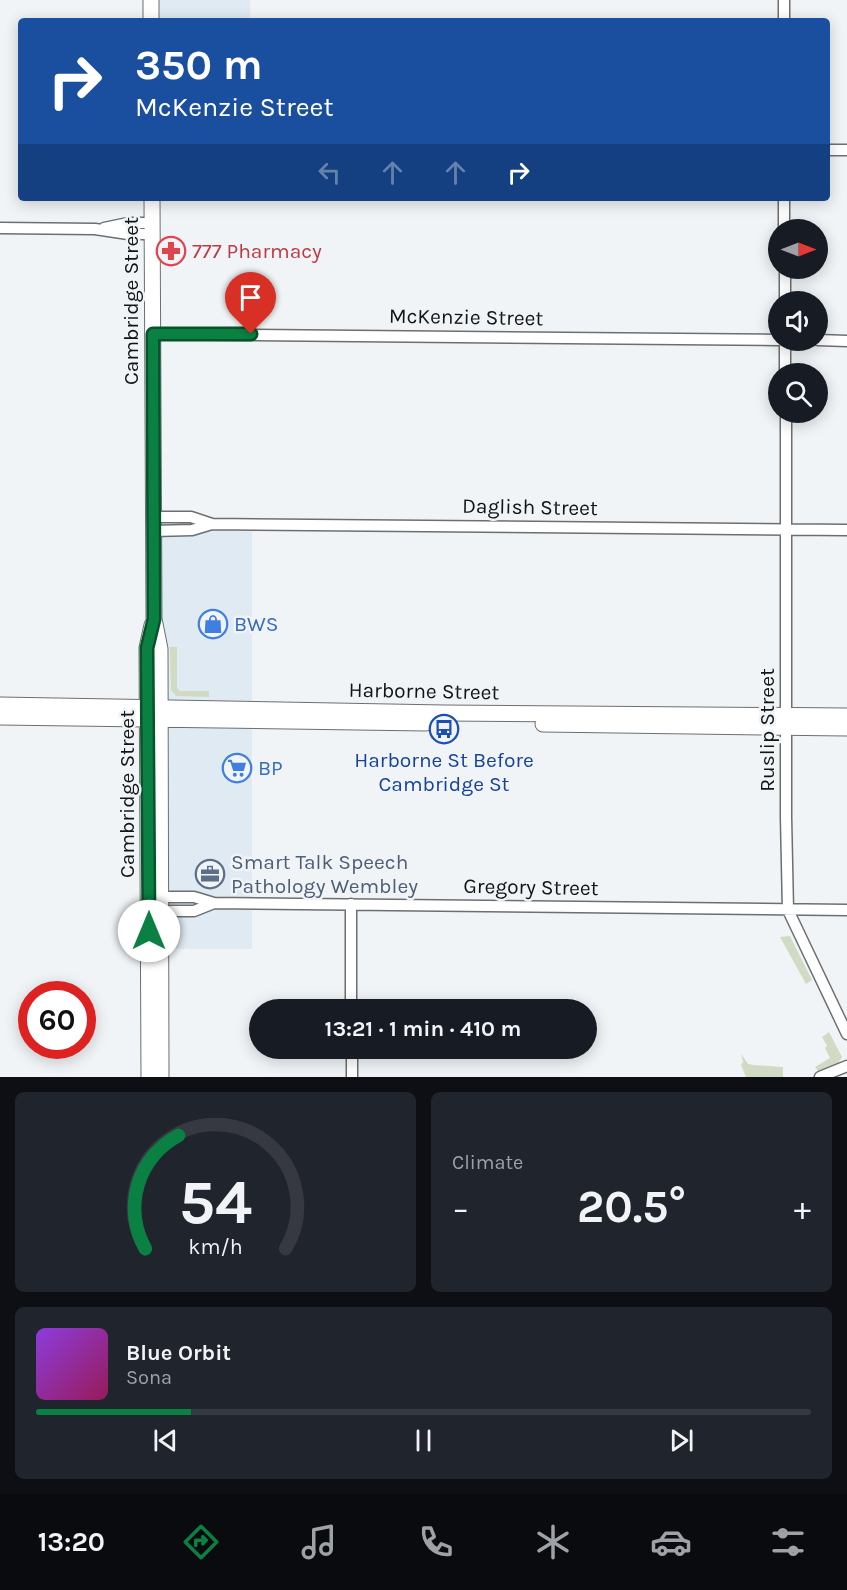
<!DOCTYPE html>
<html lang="en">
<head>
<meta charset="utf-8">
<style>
	body { margin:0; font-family:Karla,sans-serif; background:#20242c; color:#f1f3f6; height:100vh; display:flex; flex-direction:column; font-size:22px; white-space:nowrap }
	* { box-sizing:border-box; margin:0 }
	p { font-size:20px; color:#9ea1a6 }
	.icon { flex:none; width:33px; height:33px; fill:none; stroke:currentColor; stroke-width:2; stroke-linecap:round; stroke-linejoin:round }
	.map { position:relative; height:1077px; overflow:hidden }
	.side { display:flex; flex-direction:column; gap:15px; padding:15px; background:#0d0f14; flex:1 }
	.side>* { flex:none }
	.banner { position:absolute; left:18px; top:18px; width:812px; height:183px; border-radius:6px; box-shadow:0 3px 15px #0003; background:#1a4fa0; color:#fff; overflow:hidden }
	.needle { width:39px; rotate:90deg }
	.fabs { position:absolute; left:768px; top:219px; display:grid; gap:12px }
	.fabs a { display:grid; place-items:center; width:60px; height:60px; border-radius:50%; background:#171b24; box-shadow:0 3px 15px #0003; font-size:30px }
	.speed { position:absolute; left:18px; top:981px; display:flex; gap:12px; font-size:30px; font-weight:700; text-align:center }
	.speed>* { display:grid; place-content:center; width:78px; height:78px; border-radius:50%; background:#171b24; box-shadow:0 3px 15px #0003; line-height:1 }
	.speed .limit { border:9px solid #d22; background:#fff; color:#111 }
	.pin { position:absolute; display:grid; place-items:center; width:51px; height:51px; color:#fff; margin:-62px -26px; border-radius:50% 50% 50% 0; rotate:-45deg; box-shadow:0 0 6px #0007 }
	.pin .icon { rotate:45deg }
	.me { position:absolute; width:66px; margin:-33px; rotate:0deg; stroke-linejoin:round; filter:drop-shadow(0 0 4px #0008) }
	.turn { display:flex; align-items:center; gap:21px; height:126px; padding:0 18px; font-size:27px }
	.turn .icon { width:78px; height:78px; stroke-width:2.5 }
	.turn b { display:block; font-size:42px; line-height:51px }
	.lanes { display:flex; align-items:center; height:57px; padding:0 18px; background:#0003; justify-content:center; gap:30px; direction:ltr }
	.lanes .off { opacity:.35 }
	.big { font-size:45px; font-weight:700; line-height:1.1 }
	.side .widget { flex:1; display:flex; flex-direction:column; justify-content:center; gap:9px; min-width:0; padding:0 21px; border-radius:9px; background:#20242c }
	.side .dial { align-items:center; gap:0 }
	.dial svg { height:156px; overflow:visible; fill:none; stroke:#363941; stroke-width:7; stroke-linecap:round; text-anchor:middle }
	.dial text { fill:#f1f3f6; stroke:none }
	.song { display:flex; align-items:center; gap:18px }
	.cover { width:72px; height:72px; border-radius:9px; background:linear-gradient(135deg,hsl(270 70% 55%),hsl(330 70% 35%)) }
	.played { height:6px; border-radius:3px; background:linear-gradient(90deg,#0b8043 20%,#363941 20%) }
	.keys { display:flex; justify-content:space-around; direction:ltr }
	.heat { display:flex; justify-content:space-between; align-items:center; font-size:33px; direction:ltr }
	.side .tiles { flex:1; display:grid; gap:15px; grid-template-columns:1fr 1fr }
	.widget:last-child { grid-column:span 2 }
	.trip { position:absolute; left:249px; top:999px; width:348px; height:60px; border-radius:30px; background:#171b24; box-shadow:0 3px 15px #0003; font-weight:700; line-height:60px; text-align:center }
	.dock { display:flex; height:96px; justify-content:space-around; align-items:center; background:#090b0e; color:#9ea1a6 }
	.dock .icon { width:42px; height:42px }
	.dock .on { color:#0b8043 }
	.dock b { font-size:27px; color:#f1f3f6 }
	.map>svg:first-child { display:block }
	.built { fill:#e0eaf2 }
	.green { fill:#d1dac2 }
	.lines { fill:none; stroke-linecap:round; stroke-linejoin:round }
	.street-casing { stroke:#6c6f72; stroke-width:13 }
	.primary-casing { stroke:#6c6f72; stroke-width:17 }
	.street { stroke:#fff; stroke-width:10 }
	.primary { stroke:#fff; stroke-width:15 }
	.route-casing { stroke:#07532c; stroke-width:15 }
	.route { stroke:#0b8043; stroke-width:10 }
	.labels { text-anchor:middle; stroke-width:5; stroke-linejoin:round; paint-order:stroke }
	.health-label { font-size:21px; fill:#be3a42; stroke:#f0f4f7; text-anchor:start }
	.street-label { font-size:21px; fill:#131415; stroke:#f0f4f7 }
	.shop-label { font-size:21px; fill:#366cbe; stroke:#f0f4f7; text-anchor:start }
	.transit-label { font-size:21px; fill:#164399; stroke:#f0f4f7 }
	.service-label { font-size:21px; fill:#4e5e75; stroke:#f0f4f7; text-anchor:start }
</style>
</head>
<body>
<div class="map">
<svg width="847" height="1077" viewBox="0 0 847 1077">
	<rect width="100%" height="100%" fill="#f0f4f7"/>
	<path class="built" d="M153 0H250V21H153Z
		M153 524H252V949H155Z"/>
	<path class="green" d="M170 647H177V688L180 691H209V697L176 696 171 690Z
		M790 936 812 980 806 984 780 937Z
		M829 1032 842 1057 837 1065 818 1071 815 1067 830 1058 825 1048 827 1046 822 1037Z
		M741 1054 748 1064 753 1065 783 1067V1077H746L741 1065 743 1062Z"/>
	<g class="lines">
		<g class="street-casing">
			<path id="street" d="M784 0V21
				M826 150H847
				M784 198V230
				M0 228 95 229 128 234H152
				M104 228 128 223H152
				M785 268V302
				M152 334 778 340
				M785 340V374
				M818 340 847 341
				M786 412V817L788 910 847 1034
				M153 517H191L212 524 847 530
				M153 531 192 530 212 524
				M155 897H194L214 903 847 910
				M351 904V1010
				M156 911H194L214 903
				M352 1048V1077
				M820 1077 847 1066"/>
		</g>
		<g class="primary-casing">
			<path id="primary" d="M151 0V21
				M152 198 154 619 160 649 161 1077
				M0 705 444 713 847 716
				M0 717 426 723
				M543 724 847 728
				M149 1077 147 648 152 625"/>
		</g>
		<use href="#street" class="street"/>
		<use href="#primary" class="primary"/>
	</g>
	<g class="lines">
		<g class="route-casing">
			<path id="route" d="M149 931 147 648 154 619 153 334H251"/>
		</g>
		<use href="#route" class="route"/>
	</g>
	<defs>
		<g id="pharmacy-ring" transform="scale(1.5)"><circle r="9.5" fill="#f0f4f7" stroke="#e0444e" stroke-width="1.5"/><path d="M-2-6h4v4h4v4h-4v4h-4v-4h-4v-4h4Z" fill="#e0444e"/></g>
		<g id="shop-ring" transform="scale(1.5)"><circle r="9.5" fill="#f0f4f7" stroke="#3f7fe0" stroke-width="1.5"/><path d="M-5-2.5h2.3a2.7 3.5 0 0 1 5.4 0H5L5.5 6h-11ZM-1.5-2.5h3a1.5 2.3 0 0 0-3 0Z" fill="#3f7fe0"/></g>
		<g id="bus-ring" transform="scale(1.5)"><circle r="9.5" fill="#f0f4f7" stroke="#1a4fb4" stroke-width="1.5"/><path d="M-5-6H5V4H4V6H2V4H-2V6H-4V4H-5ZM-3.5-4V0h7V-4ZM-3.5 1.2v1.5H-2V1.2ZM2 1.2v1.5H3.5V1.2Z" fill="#1a4fb4"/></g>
		<g id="supermarket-ring" transform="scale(1.5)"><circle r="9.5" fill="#f0f4f7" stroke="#3f7fe0" stroke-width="1.5"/><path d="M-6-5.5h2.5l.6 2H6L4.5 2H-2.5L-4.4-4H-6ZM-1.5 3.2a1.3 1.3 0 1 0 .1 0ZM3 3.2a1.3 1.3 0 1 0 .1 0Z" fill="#3f7fe0"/></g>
		<g id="office-ring" transform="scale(1.5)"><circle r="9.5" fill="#f0f4f7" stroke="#5c6f8a" stroke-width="1.5"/><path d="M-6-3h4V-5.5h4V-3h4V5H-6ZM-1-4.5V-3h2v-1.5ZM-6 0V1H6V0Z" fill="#5c6f8a"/></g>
	</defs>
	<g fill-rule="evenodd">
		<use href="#pharmacy-ring" x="171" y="251"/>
		<use href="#shop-ring" x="213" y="624"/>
		<use href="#bus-ring" x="444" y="729"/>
		<use href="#supermarket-ring" x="237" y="768"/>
		<use href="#office-ring" x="210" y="874"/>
	</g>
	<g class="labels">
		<g class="health-label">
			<text x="192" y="258">777 Pharmacy</text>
		</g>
		<g class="street-label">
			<text transform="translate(131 301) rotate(-90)" y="7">Cambridge Street</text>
			<text transform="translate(466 317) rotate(1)" y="7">McKenzie Street</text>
			<text transform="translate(530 507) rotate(1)" y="7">Daglish Street</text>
			<text transform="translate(424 691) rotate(1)" y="7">Harborne Street</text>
			<text transform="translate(767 730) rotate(-90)" y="7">Ruslip Street</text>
			<text transform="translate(127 794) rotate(-90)" y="7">Cambridge Street</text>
			<text transform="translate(531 887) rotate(1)" y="7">Gregory Street</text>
		</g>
		<g class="shop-label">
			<text x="234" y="631">BWS</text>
			<text x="258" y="775">BP</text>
		</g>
		<g class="transit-label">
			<text x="444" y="767">Harborne St Before<tspan x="444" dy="24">Cambridge St</tspan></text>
		</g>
		<g class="service-label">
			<text x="231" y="869">Smart Talk Speech<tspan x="231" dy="24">Pathology Wembley</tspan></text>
		</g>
	</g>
</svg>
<div class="fabs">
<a><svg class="needle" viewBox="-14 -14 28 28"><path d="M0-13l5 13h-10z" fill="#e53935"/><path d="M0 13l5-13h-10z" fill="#9ea1a6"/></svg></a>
<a><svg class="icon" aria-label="sound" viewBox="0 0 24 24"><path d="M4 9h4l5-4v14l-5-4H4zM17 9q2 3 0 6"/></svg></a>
<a><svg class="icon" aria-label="search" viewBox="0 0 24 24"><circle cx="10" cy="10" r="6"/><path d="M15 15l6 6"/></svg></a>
</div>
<div class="speed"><div class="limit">60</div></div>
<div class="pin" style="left:251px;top:334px;background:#d93025"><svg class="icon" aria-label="arrive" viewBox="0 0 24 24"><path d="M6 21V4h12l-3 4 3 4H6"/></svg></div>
<svg class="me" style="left:149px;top:931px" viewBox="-20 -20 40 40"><circle r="19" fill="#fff"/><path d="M0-13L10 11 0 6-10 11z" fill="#0b8043"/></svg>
<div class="trip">13:21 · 1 min · 410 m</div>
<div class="banner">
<div class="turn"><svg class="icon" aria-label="right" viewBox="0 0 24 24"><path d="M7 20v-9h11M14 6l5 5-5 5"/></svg><div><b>350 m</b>McKenzie Street</div></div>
<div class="lanes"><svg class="icon off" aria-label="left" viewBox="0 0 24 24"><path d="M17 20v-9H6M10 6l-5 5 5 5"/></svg><svg class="icon off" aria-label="ahead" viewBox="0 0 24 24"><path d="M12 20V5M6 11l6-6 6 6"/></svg><svg class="icon off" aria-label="ahead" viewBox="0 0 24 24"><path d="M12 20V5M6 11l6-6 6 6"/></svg><svg class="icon" aria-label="right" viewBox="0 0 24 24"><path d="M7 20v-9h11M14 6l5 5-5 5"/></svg></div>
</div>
</div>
<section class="side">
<div class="tiles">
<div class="widget dial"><svg viewBox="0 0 100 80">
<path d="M14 69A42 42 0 1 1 86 69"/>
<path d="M14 69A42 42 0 0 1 31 11" stroke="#0b8043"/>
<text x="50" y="56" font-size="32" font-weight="700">54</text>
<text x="50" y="72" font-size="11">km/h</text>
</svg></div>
<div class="widget"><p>Climate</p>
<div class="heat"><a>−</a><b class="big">20.5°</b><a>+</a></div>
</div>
<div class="widget">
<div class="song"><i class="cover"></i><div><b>Blue Orbit</b><p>Sona</p></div></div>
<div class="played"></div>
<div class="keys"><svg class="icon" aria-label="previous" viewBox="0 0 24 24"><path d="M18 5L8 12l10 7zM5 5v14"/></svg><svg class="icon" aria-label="pause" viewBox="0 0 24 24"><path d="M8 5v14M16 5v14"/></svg><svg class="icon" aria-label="next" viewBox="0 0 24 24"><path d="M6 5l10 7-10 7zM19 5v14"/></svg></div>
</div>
</div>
</section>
<nav class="dock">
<b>13:20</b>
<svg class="icon on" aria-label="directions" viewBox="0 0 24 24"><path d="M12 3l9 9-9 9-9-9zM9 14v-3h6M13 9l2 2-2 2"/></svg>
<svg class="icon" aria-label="music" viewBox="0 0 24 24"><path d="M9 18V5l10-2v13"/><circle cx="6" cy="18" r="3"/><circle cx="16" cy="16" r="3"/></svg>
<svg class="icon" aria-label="phone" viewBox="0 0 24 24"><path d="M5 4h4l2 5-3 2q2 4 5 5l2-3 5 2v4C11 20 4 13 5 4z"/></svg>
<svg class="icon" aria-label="climate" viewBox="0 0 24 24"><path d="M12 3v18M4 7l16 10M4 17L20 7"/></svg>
<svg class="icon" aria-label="car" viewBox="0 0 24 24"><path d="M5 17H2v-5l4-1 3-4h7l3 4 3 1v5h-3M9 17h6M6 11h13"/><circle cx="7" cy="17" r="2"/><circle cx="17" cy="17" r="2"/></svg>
<svg class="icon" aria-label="filters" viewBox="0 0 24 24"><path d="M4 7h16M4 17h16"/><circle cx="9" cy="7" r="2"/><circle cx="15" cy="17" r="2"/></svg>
</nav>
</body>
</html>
